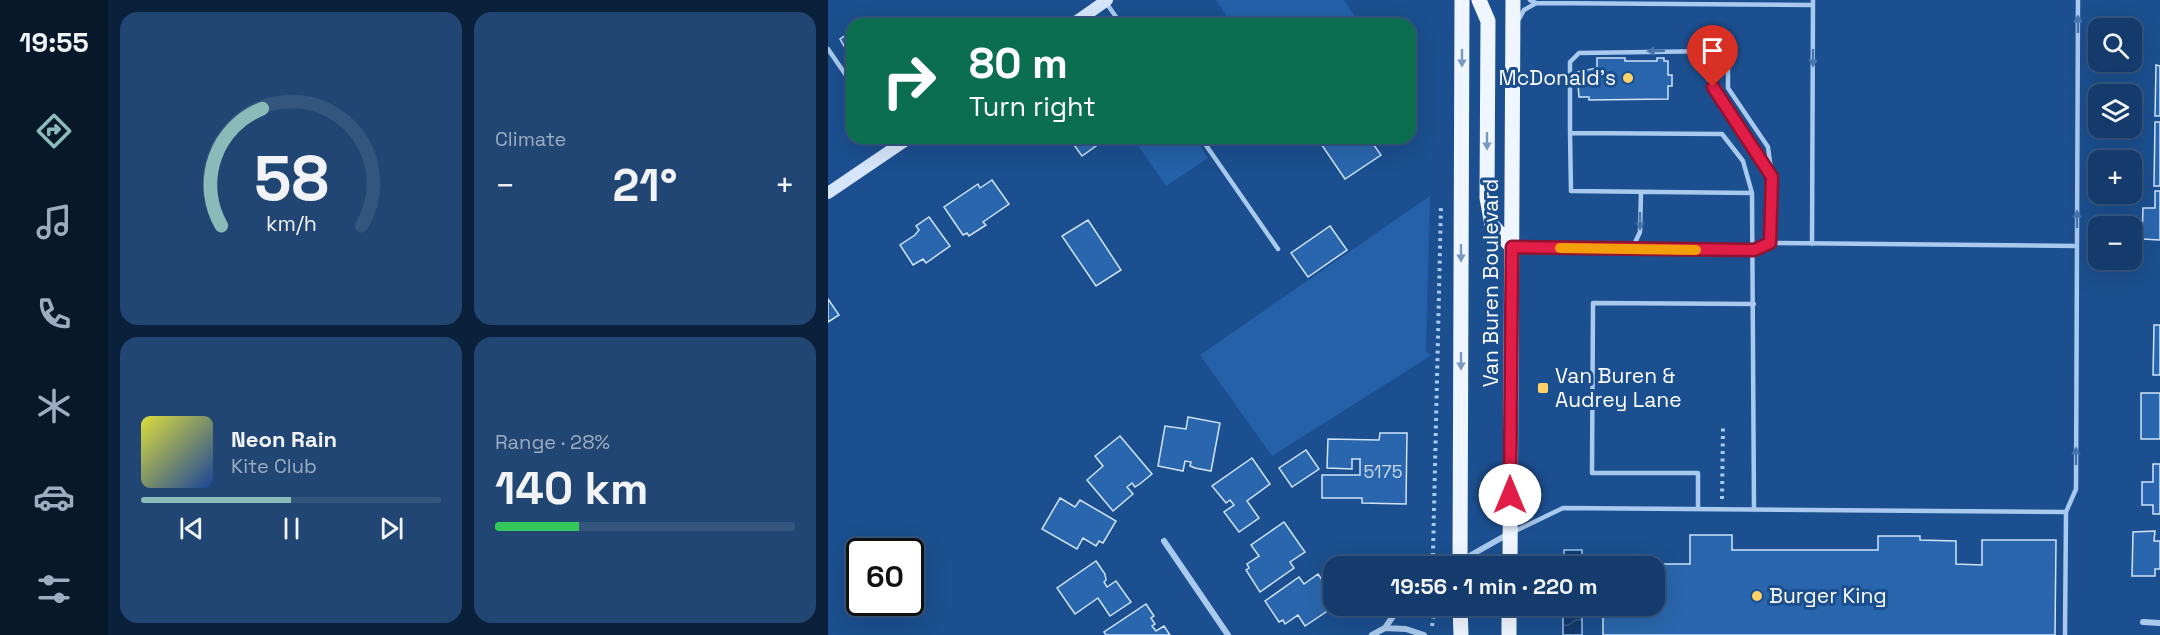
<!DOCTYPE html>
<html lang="en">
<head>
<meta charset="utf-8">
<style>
	body { margin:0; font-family:"Space Grotesk",sans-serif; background:#214673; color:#f1f3f6; height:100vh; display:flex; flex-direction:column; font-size:22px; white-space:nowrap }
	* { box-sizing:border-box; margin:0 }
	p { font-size:20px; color:#9dadc1 }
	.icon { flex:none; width:33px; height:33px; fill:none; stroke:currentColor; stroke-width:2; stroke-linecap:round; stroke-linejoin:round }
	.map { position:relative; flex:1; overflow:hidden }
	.sheet { display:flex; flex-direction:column; gap:12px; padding:12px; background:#0b203b; width:720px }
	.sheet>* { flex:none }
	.banner { position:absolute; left:18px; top:18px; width:570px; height:126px; border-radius:18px; box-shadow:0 6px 24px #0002,0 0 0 2px #33557e; background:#0b6e4f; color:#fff; overflow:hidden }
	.buttons { position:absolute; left:1260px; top:18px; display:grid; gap:12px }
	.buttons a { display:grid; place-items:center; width:54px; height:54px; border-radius:12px; background:#143b6b; box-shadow:0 6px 24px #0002,0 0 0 2px #33557e; font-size:30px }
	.speed { position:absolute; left:18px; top:538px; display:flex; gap:12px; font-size:30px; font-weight:700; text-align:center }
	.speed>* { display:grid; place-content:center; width:78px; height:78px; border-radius:50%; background:#143b6b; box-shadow:0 6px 24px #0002,0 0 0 2px #33557e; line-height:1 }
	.speed .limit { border:3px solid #111; border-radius:9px; background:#fff; color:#111 }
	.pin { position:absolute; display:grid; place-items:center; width:51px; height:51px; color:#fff; margin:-62px -26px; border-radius:50% 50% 50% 0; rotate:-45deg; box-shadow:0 0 6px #0007 }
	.pin .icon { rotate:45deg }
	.me { position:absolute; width:66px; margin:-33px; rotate:0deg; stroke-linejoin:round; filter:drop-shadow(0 0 4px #0008) }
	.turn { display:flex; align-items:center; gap:21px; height:126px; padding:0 24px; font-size:27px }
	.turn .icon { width:78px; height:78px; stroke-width:2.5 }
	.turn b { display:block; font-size:42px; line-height:51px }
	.big { font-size:45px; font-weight:700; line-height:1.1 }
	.sheet .card { flex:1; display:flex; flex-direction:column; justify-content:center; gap:9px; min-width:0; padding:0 21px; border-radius:18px; background:#214673 }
	.sheet .dial { align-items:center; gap:0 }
	.dial svg { height:156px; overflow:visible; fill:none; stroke:#33557e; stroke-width:7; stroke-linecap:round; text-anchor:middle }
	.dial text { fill:#f1f3f6; stroke:none }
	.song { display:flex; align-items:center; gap:18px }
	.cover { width:72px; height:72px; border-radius:9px; background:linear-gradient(135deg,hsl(60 70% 55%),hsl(220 70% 35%)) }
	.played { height:6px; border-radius:3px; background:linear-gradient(90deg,#8bbbb9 50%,#33557e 50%) }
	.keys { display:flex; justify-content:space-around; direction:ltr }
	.heat { display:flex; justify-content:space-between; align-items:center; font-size:33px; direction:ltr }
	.charge { height:9px; border-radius:4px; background:linear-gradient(90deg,#34c759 28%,#33557e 0) }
	.sheet .tiles { flex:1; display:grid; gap:12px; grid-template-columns:repeat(2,1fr) }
	.trip { position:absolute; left:495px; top:556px; width:342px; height:60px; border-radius:18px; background:#143b6b; box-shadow:0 6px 24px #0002,0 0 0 2px #33557e; font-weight:700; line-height:60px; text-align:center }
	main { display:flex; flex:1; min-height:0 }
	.menu { display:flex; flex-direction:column; width:108px; justify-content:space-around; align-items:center; background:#08182b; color:#9dadc1 }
	.menu .icon { width:42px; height:42px }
	.menu .selected { color:#8bbbb9 }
	.menu b { font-size:27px; color:#f1f3f6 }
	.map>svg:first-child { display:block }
	.green { fill:#2461a8 }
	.water { fill:url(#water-waves); stroke:#9cc4f0; stroke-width:1.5 }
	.building { fill:#2a66ad; stroke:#cfe3fa; stroke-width:1.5 }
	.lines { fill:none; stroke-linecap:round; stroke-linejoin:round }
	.path { stroke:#a9c9ee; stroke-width:4; stroke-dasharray:3 4.5; stroke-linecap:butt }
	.lane { stroke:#a9c9ee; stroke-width:4.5 }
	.street { stroke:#a9c9ee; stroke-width:6 }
	.secondary { stroke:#d6e6fa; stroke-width:12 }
	.primary { stroke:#f0f6ff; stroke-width:15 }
	.oneway { fill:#4674ac }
	.oneway2 { fill:#7b9ac1 }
	.route-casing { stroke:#92132f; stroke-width:15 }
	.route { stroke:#e11d48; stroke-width:10 }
	.slow { stroke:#f59e0b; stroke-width:10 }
	.poi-dot { fill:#ffd166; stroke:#1b4f8f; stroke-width:2 }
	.labels { text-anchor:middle; stroke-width:6; stroke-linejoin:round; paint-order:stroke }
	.number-label { font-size:18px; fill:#cad9ea }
	.poi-label { font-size:21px; fill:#fff; stroke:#1b4f8f; text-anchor:start }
	.street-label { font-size:21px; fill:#fff; stroke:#1b4f8f }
</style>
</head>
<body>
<main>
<nav class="menu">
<b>19:55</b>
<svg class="icon selected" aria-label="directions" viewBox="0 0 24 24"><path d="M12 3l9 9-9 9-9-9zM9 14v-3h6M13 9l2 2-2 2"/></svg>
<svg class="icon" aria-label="music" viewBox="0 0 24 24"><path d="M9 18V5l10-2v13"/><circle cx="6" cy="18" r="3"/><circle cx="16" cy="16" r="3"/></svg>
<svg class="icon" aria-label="phone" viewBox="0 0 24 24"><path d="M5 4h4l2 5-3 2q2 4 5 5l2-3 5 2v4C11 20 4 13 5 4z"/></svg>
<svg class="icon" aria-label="climate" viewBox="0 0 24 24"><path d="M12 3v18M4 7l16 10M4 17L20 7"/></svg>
<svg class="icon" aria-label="car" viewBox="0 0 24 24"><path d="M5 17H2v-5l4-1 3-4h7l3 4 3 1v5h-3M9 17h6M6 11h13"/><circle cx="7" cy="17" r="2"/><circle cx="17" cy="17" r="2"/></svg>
<svg class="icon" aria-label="filters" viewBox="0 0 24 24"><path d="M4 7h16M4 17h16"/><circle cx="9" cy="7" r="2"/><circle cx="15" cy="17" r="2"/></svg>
</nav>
<section class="sheet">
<div class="tiles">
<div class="card dial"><svg viewBox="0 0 100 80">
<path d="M14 69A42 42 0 1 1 86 69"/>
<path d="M14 69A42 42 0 0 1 35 9" stroke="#8bbbb9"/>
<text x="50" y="56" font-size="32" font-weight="700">58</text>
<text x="50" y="72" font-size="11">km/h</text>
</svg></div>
<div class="card"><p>Climate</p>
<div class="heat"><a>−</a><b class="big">21°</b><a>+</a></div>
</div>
<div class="card">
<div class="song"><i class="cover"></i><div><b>Neon Rain</b><p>Kite Club</p></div></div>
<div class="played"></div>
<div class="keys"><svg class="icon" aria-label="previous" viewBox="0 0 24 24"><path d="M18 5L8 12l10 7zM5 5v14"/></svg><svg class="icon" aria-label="pause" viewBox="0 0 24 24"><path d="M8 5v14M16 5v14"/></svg><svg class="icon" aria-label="next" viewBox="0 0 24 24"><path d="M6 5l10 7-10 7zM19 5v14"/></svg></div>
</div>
<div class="card"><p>Range · 28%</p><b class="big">140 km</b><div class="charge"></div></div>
</div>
</section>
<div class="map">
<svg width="1332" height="635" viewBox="0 0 1332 635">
	<defs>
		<pattern id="water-waves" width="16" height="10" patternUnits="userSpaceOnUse" patternTransform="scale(1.5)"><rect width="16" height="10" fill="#123a6d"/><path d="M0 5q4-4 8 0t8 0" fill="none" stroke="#365883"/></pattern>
	</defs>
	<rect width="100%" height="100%" fill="#1b4f8f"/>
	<path class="green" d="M388 0H516L532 24H404Z
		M305 138H367L380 158 338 186Z
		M602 196 598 352 604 355 444 456 372 355Z"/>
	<path class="water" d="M736 550H754V567H736Z
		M735 606H754V635H735Z"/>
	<path class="building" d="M24 31V60L12 39Z
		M769 58H797V61H829V58H836V61H840V75H844V86H840V99L761 100V97H751L749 72 769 68Z
		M1328 65 1332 66V116H1327Z
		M1327 122H1332V186H1326Z
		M241 138H268L272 143 254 156Z
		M489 138H541L553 155 517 179Z
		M164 180 181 204 155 222 158 225 141 236 139 233 135 235 116 207 150 184 152 188Z
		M1327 191H1332V240L1314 239 1315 208H1327Z
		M101 217 122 246 98 263 95 259 85 265 72 245 87 235 91 230 88 226Z
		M260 220 293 270 268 286 234 236Z
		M502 226 519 250 480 277 463 253Z
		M0 299 11 315 0 322Z
		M1326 325H1332V375H1325Z
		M1313 393H1332V439H1313Z
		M360 417 392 423 383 471 367 468 362 466 363 462 357 461 355 471 330 466 337 426 358 429Z
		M552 433H579L578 504 534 503V498H494V475H532V459H524V469L499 468 500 439 551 440Z
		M292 436 324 474 313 483 307 487 304 483 299 487 305 494 285 511 259 480 275 466 267 456Z
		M478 450 491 469 464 487 451 468Z
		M424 458 442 484 419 501 431 518 411 532 396 512 406 505 402 500 398 503 384 486Z
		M1325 464H1332V514H1325V505H1314V482H1325Z
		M232 498 247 507 252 500 288 521 275 543 271 541 268 546 255 538 249 549 214 529Z
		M456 522 477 552 462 562 466 568 432 592 418 570 421 568 419 564 431 556 423 545Z
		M1327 531 1326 541H1332V569H1327V576H1304L1305 532Z
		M862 535H904V550H1050V536H1092V540L1128 541V564L1154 565V540H1228L1227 635H775V606H826V567H775V564H862Z
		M268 561 277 574 278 580 276 582 279 587 288 581 303 602 282 616 270 598 247 614 229 588Z
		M490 574 506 597 507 606 477 626 470 615 457 624 455 620 451 622 437 601 471 577 476 584Z
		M318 604 326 616 323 618 327 624 324 626 328 631 336 626 342 635H278L276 632Z"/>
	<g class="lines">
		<path class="path" d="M894 499 895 427
			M594 567 605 554 613 205
			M544 608 545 606
			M604 626 607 606"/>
		<path class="lane" d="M702 0 708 3 985 5
			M279 4 293 24
			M691 19 696 10 708 3
			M0 49 24 84
			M862 51 942 174
			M742 133V62L751 53 889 51 900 65V88L940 147 944 177 942 243
			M62 138 68 147
			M373 138 450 249
			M924 193 743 191 742 133 894 134 915 161 924 193 926 510
			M984 244 985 0
			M686 247 926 250 942 243 1249 246
			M804 249 812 232 813 192
			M870 509V473H764L765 303 926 304
			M685 532 735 508 1238 512
			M1237 635 1238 512 1248 489 1250 0"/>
		<path class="street" d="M336 541 400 635
			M622 567 682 533
			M1315 622 1332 623
			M557 628 578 629 596 635
			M544 635 557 628 572 606"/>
		<path class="secondary" d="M245 24 279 0
			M0 193 81 138"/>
		<path class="primary" d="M651 0 660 21 659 198 664 225 684 247
			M632 567 634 0
			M682 567 685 0
			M632 606 633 635
			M681 635V606"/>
	</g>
	<defs><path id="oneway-solid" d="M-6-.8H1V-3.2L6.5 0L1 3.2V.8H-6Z" transform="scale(1.5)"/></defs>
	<g class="oneway">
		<use href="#oneway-solid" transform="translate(1250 24) rotate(-90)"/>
		<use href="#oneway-solid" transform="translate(828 51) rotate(179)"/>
		<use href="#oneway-solid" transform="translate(985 58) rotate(90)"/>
		<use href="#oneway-solid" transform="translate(1249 219) rotate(-90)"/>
		<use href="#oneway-solid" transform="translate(812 221) rotate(90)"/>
		<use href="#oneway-solid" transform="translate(1248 456) rotate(-90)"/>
	</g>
	<g class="oneway2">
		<use href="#oneway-solid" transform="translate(634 58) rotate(90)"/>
		<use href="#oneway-solid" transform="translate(659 141) rotate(90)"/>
		<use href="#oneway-solid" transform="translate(633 253) rotate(90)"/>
		<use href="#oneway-solid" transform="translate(633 361) rotate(90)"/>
	</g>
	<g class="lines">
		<g class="route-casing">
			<path id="route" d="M682 495 684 247 926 250 942 243 944 177 885 87"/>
		</g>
		<use href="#route" class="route"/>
		<path class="slow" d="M732 248 868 250"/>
	</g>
	<g class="poi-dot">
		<circle cx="800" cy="78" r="6"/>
		<rect x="709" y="382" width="12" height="12" rx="3"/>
		<circle cx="929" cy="596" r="6"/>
	</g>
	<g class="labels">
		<g class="number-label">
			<text x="555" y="478">5175</text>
		</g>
		<g class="poi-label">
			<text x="788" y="85" text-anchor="end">McDonald's</text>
			<text x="727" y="383">Van Buren &amp;<tspan x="727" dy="24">Audrey Lane</tspan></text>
			<text x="941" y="603">Burger King</text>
		</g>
		<g class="street-label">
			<text transform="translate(663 283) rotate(-90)" y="7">Van Buren Boulevard</text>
		</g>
	</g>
</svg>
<div class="buttons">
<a><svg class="icon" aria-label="search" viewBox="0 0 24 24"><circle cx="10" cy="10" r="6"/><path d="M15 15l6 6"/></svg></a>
<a><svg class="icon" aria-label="layers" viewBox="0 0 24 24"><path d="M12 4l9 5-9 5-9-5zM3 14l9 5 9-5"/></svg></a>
<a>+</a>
<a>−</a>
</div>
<div class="speed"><div class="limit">60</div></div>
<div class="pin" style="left:885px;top:87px;background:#d93025"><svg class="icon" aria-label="arrive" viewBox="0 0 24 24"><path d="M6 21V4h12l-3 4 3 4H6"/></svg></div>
<svg class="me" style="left:682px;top:495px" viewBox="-20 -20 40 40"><circle r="19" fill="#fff"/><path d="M0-13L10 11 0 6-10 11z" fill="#e11d48"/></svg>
<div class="trip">19:56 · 1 min · 220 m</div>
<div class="banner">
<div class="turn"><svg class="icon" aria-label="right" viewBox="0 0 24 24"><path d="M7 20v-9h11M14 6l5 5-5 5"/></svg><div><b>80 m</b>Turn right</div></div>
</div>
</div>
</main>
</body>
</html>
